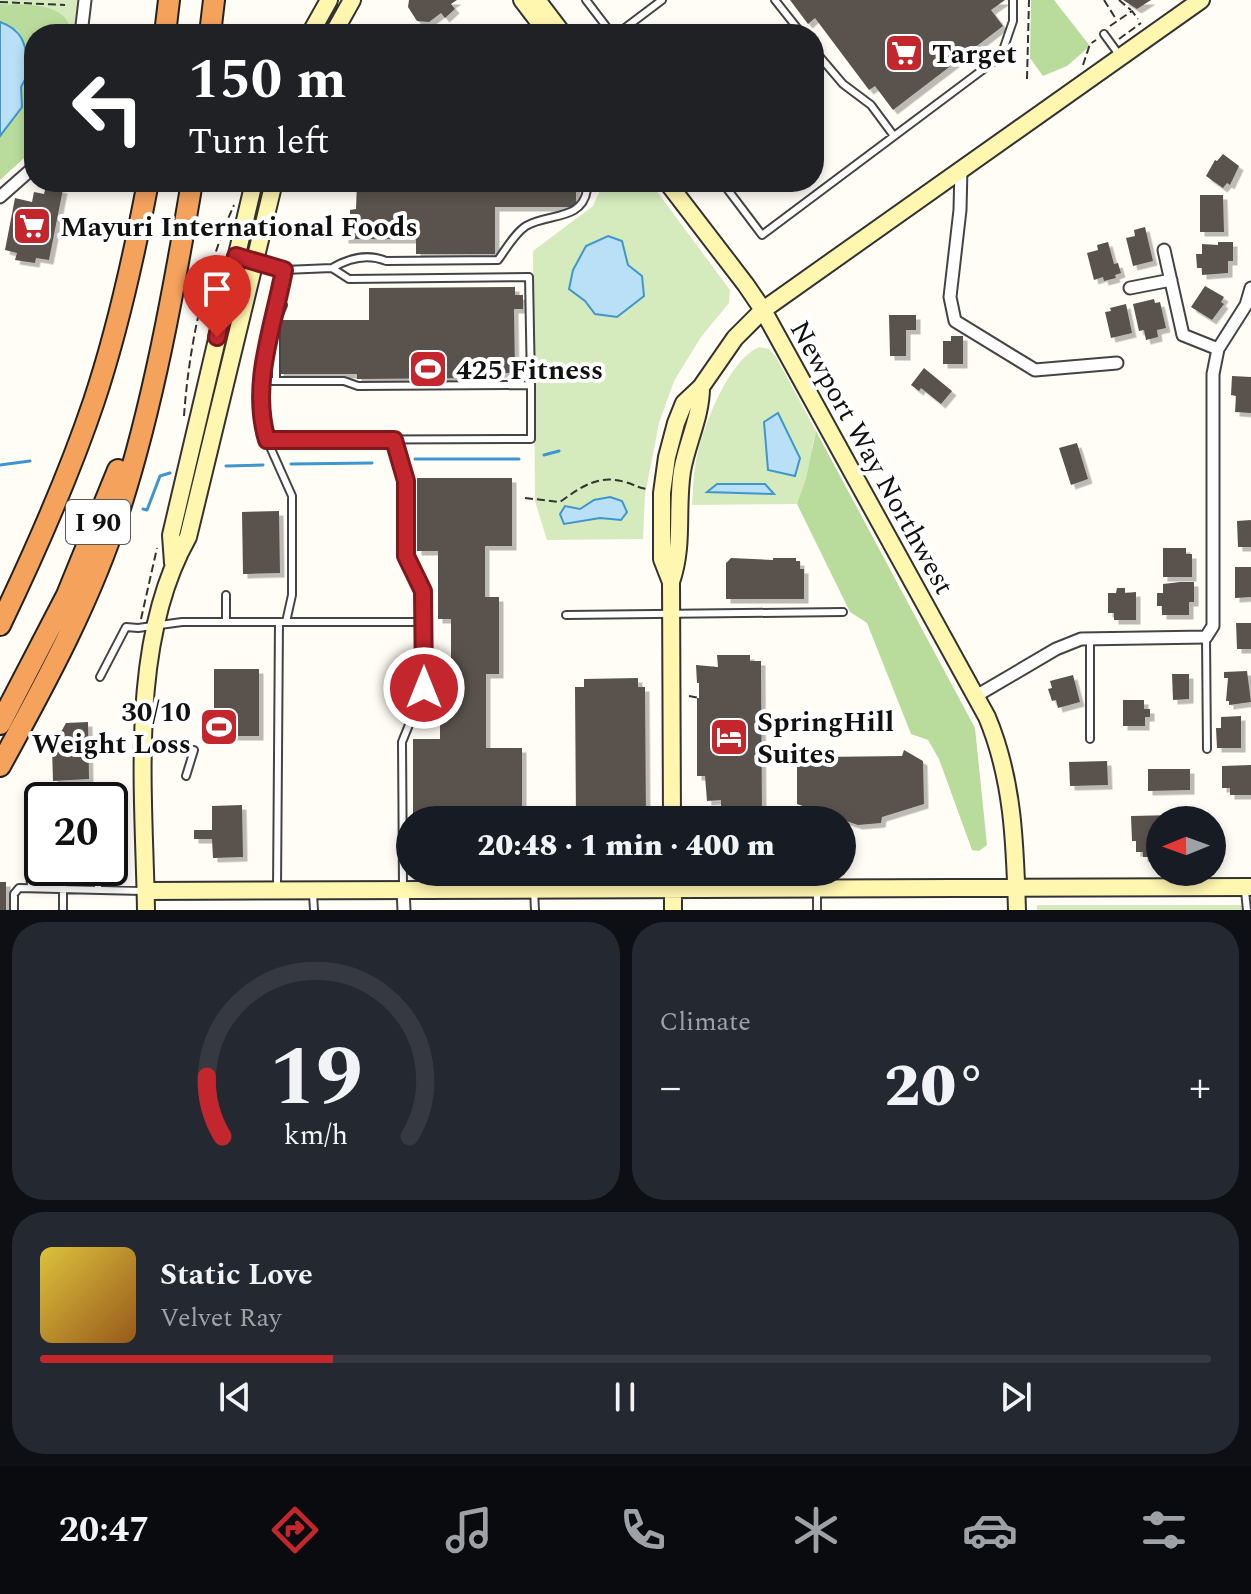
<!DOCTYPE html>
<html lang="en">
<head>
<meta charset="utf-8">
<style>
	body { margin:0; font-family:Spectral,serif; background:#242831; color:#f1f3f6; height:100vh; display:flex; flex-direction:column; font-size:30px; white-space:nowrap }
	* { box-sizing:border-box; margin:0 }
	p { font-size:26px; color:#9ea1a6 }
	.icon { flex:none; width:44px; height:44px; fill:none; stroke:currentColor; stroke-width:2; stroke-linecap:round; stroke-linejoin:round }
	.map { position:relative; height:910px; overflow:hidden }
	.panel { display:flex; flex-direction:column; gap:12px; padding:12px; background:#0d0f14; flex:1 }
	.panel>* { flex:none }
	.guide { position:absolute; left:24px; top:24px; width:800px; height:168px; border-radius:32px; box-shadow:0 4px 12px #0003; background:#202124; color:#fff; overflow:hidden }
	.needle { width:52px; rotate:269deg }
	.tools { position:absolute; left:1146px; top:806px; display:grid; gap:16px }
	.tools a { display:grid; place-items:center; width:80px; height:80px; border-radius:50%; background:#171b24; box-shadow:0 4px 12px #0003; font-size:40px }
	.speed { position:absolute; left:24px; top:782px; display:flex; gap:16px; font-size:40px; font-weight:700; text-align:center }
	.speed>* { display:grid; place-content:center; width:104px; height:104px; border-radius:50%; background:#171b24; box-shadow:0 4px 12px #0003; line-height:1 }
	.speed .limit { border:4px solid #111; border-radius:12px; background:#fff; color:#111 }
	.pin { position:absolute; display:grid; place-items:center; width:68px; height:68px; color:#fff; margin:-82px -34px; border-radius:50% 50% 50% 0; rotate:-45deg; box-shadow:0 0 8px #0007 }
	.pin .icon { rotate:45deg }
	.me { position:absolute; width:88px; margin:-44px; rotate:0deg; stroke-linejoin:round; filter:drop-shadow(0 0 6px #0008) }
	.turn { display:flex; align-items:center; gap:28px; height:168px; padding:0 32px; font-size:36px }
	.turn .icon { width:104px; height:104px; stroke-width:2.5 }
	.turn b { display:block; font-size:56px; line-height:68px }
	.big { font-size:60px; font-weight:800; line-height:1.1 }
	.panel .card { flex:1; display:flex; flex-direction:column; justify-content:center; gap:12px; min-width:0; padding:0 28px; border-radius:32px; background:#242831 }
	.panel .dial { align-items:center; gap:0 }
	.dial svg { height:208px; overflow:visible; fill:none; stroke:#363941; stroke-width:7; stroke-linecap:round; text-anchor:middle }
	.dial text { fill:#f1f3f6; stroke:none }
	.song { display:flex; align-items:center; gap:24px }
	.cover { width:96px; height:96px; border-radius:12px; background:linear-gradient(135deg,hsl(50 70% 55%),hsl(30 70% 35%)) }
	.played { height:8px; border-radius:4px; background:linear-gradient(90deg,#c4262e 25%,#363941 25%) }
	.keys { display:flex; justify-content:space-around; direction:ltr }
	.heat { display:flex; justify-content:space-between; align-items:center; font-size:44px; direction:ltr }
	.panel .tiles { flex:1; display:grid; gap:12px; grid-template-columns:1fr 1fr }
	.card:last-child { grid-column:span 2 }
	.trip { position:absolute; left:396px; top:806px; width:460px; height:80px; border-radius:40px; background:#171b24; box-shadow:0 4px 12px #0003; font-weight:800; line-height:80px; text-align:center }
	.menu { display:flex; height:128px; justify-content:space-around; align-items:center; background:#090b0e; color:#9ea1a6 }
	.menu .icon { width:56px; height:56px }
	.menu .active { color:#c4262e }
	.menu b { font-size:36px; color:#f1f3f6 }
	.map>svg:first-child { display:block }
	.green { fill:#d5ebbd }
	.forest { fill:#b9dc9c }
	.water { fill:#b9e0f7; stroke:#3f96cf; stroke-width:2 }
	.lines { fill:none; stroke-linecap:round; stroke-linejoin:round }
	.stream { stroke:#3f96cf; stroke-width:3 }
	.building { fill:#5a524d; filter:url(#shadow) }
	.lane-casing { stroke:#444; stroke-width:10 }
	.street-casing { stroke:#444; stroke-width:15 }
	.secondary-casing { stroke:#333; stroke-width:20 }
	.highway-casing { stroke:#222; stroke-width:24 }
	.path { stroke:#333; stroke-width:2; stroke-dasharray:8 4; stroke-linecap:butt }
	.lane { stroke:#fff; stroke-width:6 }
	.street { stroke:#fff; stroke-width:11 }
	.secondary { stroke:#fff6b0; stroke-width:16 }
	.highway { stroke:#f5a25d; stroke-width:20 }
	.route-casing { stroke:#7f191e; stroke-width:20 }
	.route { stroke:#c4262e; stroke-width:14 }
	.labels { text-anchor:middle; stroke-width:8; stroke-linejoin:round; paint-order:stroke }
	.shield { fill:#fff; stroke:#585858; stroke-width:2 }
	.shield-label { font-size:26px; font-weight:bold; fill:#111 }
	.poi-label { font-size:28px; font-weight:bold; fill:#111; stroke:#fff; text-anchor:start }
	.street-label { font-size:28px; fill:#111; stroke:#fff }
</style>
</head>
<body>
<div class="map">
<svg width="1251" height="910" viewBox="0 0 1251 910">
	<defs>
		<filter id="shadow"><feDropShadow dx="4.5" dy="4.5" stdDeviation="0" flood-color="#0004"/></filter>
	</defs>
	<rect width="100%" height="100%" fill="#fffdf5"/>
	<path class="green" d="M0 0H79L78 18 73 30 67 20 28 6 0 4Z
		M604 182H650L730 290 729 303 701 337 674 381 659 423 645 495 643 539 547 540 535 501 533 251 593 206Z
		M759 347 769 349 776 357 816 431 812 448 869 608 798 501 797 504 692 505C693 493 693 479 695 467 700 433 727 361 759 347Z
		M1037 905H1251V910H1037Z"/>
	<path class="forest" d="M1031 0H1054L1090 46 1067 66 1043 76 1030 58Z
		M0 4C26 5 68 1 72 34H34V149L0 180V136L22 107 21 87 27 76 28 60 18 31 0 22Z
		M816 431 975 728 987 845 979 851 972 850 939 759 928 740 911 734 867 623 850 612 797 504 806 479Z"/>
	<path class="water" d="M0 22C25 31 25 46 30 70L21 87 22 107 0 136Z
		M608 236 622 241 628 265 642 276 644 296 617 317 595 314 585 301 569 289 573 270 586 246Z
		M778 413 800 458 795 476 768 470 764 422Z
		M717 484H765L774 494 707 492Z
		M610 497 622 501 627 512 621 520 600 518 564 524 560 514 565 506 580 509 594 500Z"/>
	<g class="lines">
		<path class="stream" d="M544 455 559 451
			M415 459H519
			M291 464 372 463
			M0 465 30 461
			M226 466 263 465
			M143 509 147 510 160 476 170 473"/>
	</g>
	<path class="building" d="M409 0H457L451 4 455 9 445 18 441 13 429 22 417 21 408 7Z
		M790 0H1005L991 10 1003 26 893 110 875 86 869 90 815 18 808 24Z
		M1123 0H1151L1137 9Z
		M1223 154 1239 166 1230 185 1227 183 1223 188 1206 176 1215 160 1217 161Z
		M357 182H576V205L574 207H495V254H416V239H344V223H350V210L356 209Z
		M46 186 63 189 49 260 36 258 35 263 15 260 17 253 5 250 15 198 32 202 34 192 44 194Z
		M1200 195H1223L1224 232H1200Z
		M1145 227 1153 261 1133 266 1126 238 1135 236 1134 230Z
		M1108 242 1114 264 1118 263 1121 273 1115 275 1116 278 1104 281 1103 277 1094 280 1087 253 1098 250 1097 245Z
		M1218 242H1233V261H1228V273L1202 275V268H1197L1196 254H1202V244L1218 245Z
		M1205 286 1224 297 1221 302 1224 304 1212 320 1191 307Z
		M515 287V295H523V309H514L515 373H485L486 378 357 379V374H279L278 320H369V288Z
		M1154 299 1155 303 1160 302 1166 328 1157 330 1158 337 1146 340 1144 330 1139 331 1133 304Z
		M1126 304 1132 333 1111 338 1105 312 1111 311 1110 308Z
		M889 315H916V330H906V356H890Z
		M951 336H963V364H943V341H951Z
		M924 368 952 391 941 404 921 388 919 391 911 385Z
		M1232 376 1251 377V413L1235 412 1236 396 1231 395Z
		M1077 443 1088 479 1071 485 1059 448Z
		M417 478H512V546H485V597H499V674H486V748H522V820H413V739H440V665H451V619H438V551H417Z
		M279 511 280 573 243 574 242 512Z
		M1251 520V547H1238L1237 521Z
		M1163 548H1186V554H1192V577H1163Z
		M731 558 773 560V558H796V561H800V569H804V599H726V563Z
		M1235 567H1251V597L1235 598Z
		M1180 582H1194V602H1189V615H1162V606H1157V593H1163V584Z
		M1117 588H1125V593L1136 592V620H1114V613H1108V593H1116Z
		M1236 623H1251V649H1237Z
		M717 655H750V661H761L762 820H697V809H721V800L707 801 705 776H697V698H699V683H697L696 665 718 667Z
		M214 669H259V736H214Z
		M1247 671 1251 702 1229 705V701H1226L1228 678H1224V672Z
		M1172 674H1189V699L1173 700Z
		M1073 675 1080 702 1058 708 1056 700 1052 701 1048 689 1052 688 1050 681Z
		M638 678V687H645L646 820H576L575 687H584V679Z
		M1123 700H1144V709H1150V717H1145V726H1123Z
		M1241 716V748H1217L1216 728H1221V717Z
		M88 722 89 779 53 781 52 748 66 723Z
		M904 750 923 761 924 804 882 817 881 823 858 825 797 804V760L819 751 820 757 902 756Z
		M1107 761 1108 785 1070 786 1069 762Z
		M1251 765V795H1230V788H1222V766Z
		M1148 769H1190V790L1148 791Z
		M242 805 243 857 213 858 212 839H194V830H212V806Z
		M1175 815V820H1160V851L1157 852V857H1143V852H1136V841H1132L1131 816Z
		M42 868H80V871L42 872Z
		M0 882H6V910H0Z"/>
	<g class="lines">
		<g class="lane-casing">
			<path id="lane" d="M586 0 612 34
				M775 0 802 34
				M617 34 662 0
				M1104 34 1120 56
				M814 50 843 84 871 105 894 136
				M722 182 762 235 1001 56 1013 21V0
				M238 257 284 270 332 268 349 279 529 277 531 385
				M332 268C349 258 367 253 386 261L498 260C506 249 515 233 526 226 548 213 582 221 587 190
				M262 381 267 440 531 439V385L358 386 344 381H262L263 365 284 270
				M276 381V322L283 305
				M267 440 292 496V595L286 622
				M394 440 406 481V556L424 595V688L402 742 403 887
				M226 595V622
				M566 615 843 612
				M1206 637 1207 749
				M100 677 126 627 138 628 182 622H424
				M1090 739V638
				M186 776 194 750
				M52 800 67 794 98 793
				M98 869V890
				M817 872V910
				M31 887C30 860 23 828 42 806
				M63 888V910
				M568 888V872
				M277 890 279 622
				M534 890 535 910
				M1245 891 1247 910
				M313 894 314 910
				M14 910V894L19 888 142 891"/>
		</g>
		<g class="street-casing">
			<path id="street" d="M81 34 85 0
				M961 168 960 210 950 297 955 321 1035 370 1117 363
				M0 197 34 167
				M1164 250 1183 335 1218 349
				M1130 288 1171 280
				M976 696 1056 649 1081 639 1206 637 1213 626V374L1218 349 1246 305 1251 288
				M403 890 404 910"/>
		</g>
		<g class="secondary-casing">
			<path id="secondary" d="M522 0 548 34
				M537 0 563 34
				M310 34 329 0
				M333 34 352 0
				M667 182 746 285 763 310 987 717C1013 779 1015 843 1017 910
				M173 563 171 535 254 182
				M671 582 662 559V493L667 457 676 423 684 403 701 387 735 338 763 310 1201 0
				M672 820 671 582C684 544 676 510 682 471 687 442 701 417 701 387
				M673 872V910
				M146 891 1251 887
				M146 910C144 792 128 643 188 537L274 182"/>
		</g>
		<g class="highway-casing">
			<path id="highway" d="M165 34 169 0
				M210 34 214 0
				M0 625C35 552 68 478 94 401 118 329 134 256 148 182
				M0 724 67 595 118 470
				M0 766C45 684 92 598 120 508 153 405 174 289 192 182"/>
		</g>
		<path class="path" d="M1104 0 1116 19
			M1119 0 1131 10
			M0 2 65 5
			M1110 26 1132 11 1138 19
			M1119 39 1141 23
			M1083 65 1090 44 1096 40
			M1027 79 1029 0
			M184 416C189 345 205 270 234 205
			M525 498 560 502C581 487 598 474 625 482 634 484 639 489 649 489
			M141 619 157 548
			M689 696 699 698
			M762 813 763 820
			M751 872V874"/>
		<use href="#lane" class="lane"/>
		<use href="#street" class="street"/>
		<use href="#secondary" class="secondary"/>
		<use href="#highway" class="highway"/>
	</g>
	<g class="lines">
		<g class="route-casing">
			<path id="route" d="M217 337 236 256 284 270C274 325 250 384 267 440H394L406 481V556L423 591 424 688"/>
		</g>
		<use href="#route" class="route"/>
	</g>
	<defs>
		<g id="supermarket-square" transform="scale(2)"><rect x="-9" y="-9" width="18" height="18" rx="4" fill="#c4262e" stroke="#fff"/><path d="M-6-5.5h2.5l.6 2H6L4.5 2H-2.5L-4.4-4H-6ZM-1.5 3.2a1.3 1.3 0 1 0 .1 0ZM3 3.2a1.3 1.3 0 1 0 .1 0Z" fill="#fff"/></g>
		<g id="stadium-square" transform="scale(2)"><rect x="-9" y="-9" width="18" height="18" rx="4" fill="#c4262e" stroke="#fff"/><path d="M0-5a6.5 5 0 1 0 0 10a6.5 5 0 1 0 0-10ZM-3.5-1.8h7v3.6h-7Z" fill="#fff"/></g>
		<g id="hotel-square" transform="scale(2)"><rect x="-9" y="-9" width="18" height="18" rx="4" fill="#c4262e" stroke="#fff"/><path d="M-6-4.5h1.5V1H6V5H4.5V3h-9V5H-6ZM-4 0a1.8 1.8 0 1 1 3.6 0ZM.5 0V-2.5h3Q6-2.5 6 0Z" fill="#fff"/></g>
	</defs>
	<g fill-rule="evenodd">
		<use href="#supermarket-square" x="904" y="53"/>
		<use href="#supermarket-square" x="32" y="226"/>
		<use href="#stadium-square" x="428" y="369"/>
		<use href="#stadium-square" x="219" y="727"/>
		<use href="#hotel-square" x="729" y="737"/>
	</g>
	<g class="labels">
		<rect class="shield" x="66" y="500" width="64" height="44" rx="6"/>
		<g class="shield-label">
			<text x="98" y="531">I 90</text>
		</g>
		<g class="poi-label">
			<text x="932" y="63">Target</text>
			<text x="60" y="236">Mayuri International Foods</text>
			<text x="456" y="379">425 Fitness</text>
			<text x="191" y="721" text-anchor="end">30/10<tspan x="191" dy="32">Weight Loss</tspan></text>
			<text x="757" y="731">SpringHill<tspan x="757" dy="32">Suites</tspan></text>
		</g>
		<g class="street-label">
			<text transform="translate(873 457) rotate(61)" y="10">Newport Way Northwest</text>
		</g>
	</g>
</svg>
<div class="tools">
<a><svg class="needle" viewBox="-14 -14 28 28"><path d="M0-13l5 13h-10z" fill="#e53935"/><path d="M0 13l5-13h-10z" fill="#9ea1a6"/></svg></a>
</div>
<div class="speed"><div class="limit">20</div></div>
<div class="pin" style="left:217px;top:337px;background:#d93025"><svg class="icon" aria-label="arrive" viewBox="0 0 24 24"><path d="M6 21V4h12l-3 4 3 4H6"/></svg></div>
<svg class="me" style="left:424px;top:688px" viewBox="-20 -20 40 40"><circle r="17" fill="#c4262e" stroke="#fff" stroke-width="3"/><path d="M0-11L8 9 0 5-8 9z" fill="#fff"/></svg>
<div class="trip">20:48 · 1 min · 400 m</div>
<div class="guide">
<div class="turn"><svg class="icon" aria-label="left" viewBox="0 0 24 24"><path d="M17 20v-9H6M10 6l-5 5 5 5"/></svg><div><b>150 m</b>Turn left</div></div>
</div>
</div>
<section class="panel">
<div class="tiles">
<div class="card dial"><svg viewBox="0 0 100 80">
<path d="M14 69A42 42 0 1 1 86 69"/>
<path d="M14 69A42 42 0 0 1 8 46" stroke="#c4262e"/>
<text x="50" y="56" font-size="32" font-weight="700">19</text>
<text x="50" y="72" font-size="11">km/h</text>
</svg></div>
<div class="card"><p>Climate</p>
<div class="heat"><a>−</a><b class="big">20°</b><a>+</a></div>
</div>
<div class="card">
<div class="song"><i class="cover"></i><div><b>Static Love</b><p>Velvet Ray</p></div></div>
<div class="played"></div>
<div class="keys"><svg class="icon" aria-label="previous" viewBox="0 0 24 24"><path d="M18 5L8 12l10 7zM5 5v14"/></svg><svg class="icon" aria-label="pause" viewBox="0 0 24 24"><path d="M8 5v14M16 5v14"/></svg><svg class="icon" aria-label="next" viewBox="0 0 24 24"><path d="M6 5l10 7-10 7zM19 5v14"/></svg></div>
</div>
</div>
</section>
<nav class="menu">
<b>20:47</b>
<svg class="icon active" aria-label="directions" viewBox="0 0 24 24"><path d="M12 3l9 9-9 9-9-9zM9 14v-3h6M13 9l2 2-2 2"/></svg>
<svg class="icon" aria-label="music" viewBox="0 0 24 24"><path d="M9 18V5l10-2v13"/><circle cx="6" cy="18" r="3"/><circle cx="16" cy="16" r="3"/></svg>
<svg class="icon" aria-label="phone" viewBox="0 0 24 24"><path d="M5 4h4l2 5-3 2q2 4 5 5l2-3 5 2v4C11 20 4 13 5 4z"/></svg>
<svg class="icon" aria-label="climate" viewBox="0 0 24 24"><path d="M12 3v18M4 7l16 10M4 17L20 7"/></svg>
<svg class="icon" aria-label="car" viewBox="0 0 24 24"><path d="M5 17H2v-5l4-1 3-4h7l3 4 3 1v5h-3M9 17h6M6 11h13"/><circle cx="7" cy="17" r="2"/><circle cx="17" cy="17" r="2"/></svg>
<svg class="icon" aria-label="filters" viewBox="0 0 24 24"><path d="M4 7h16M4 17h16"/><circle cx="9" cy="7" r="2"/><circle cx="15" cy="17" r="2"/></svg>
</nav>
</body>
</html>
